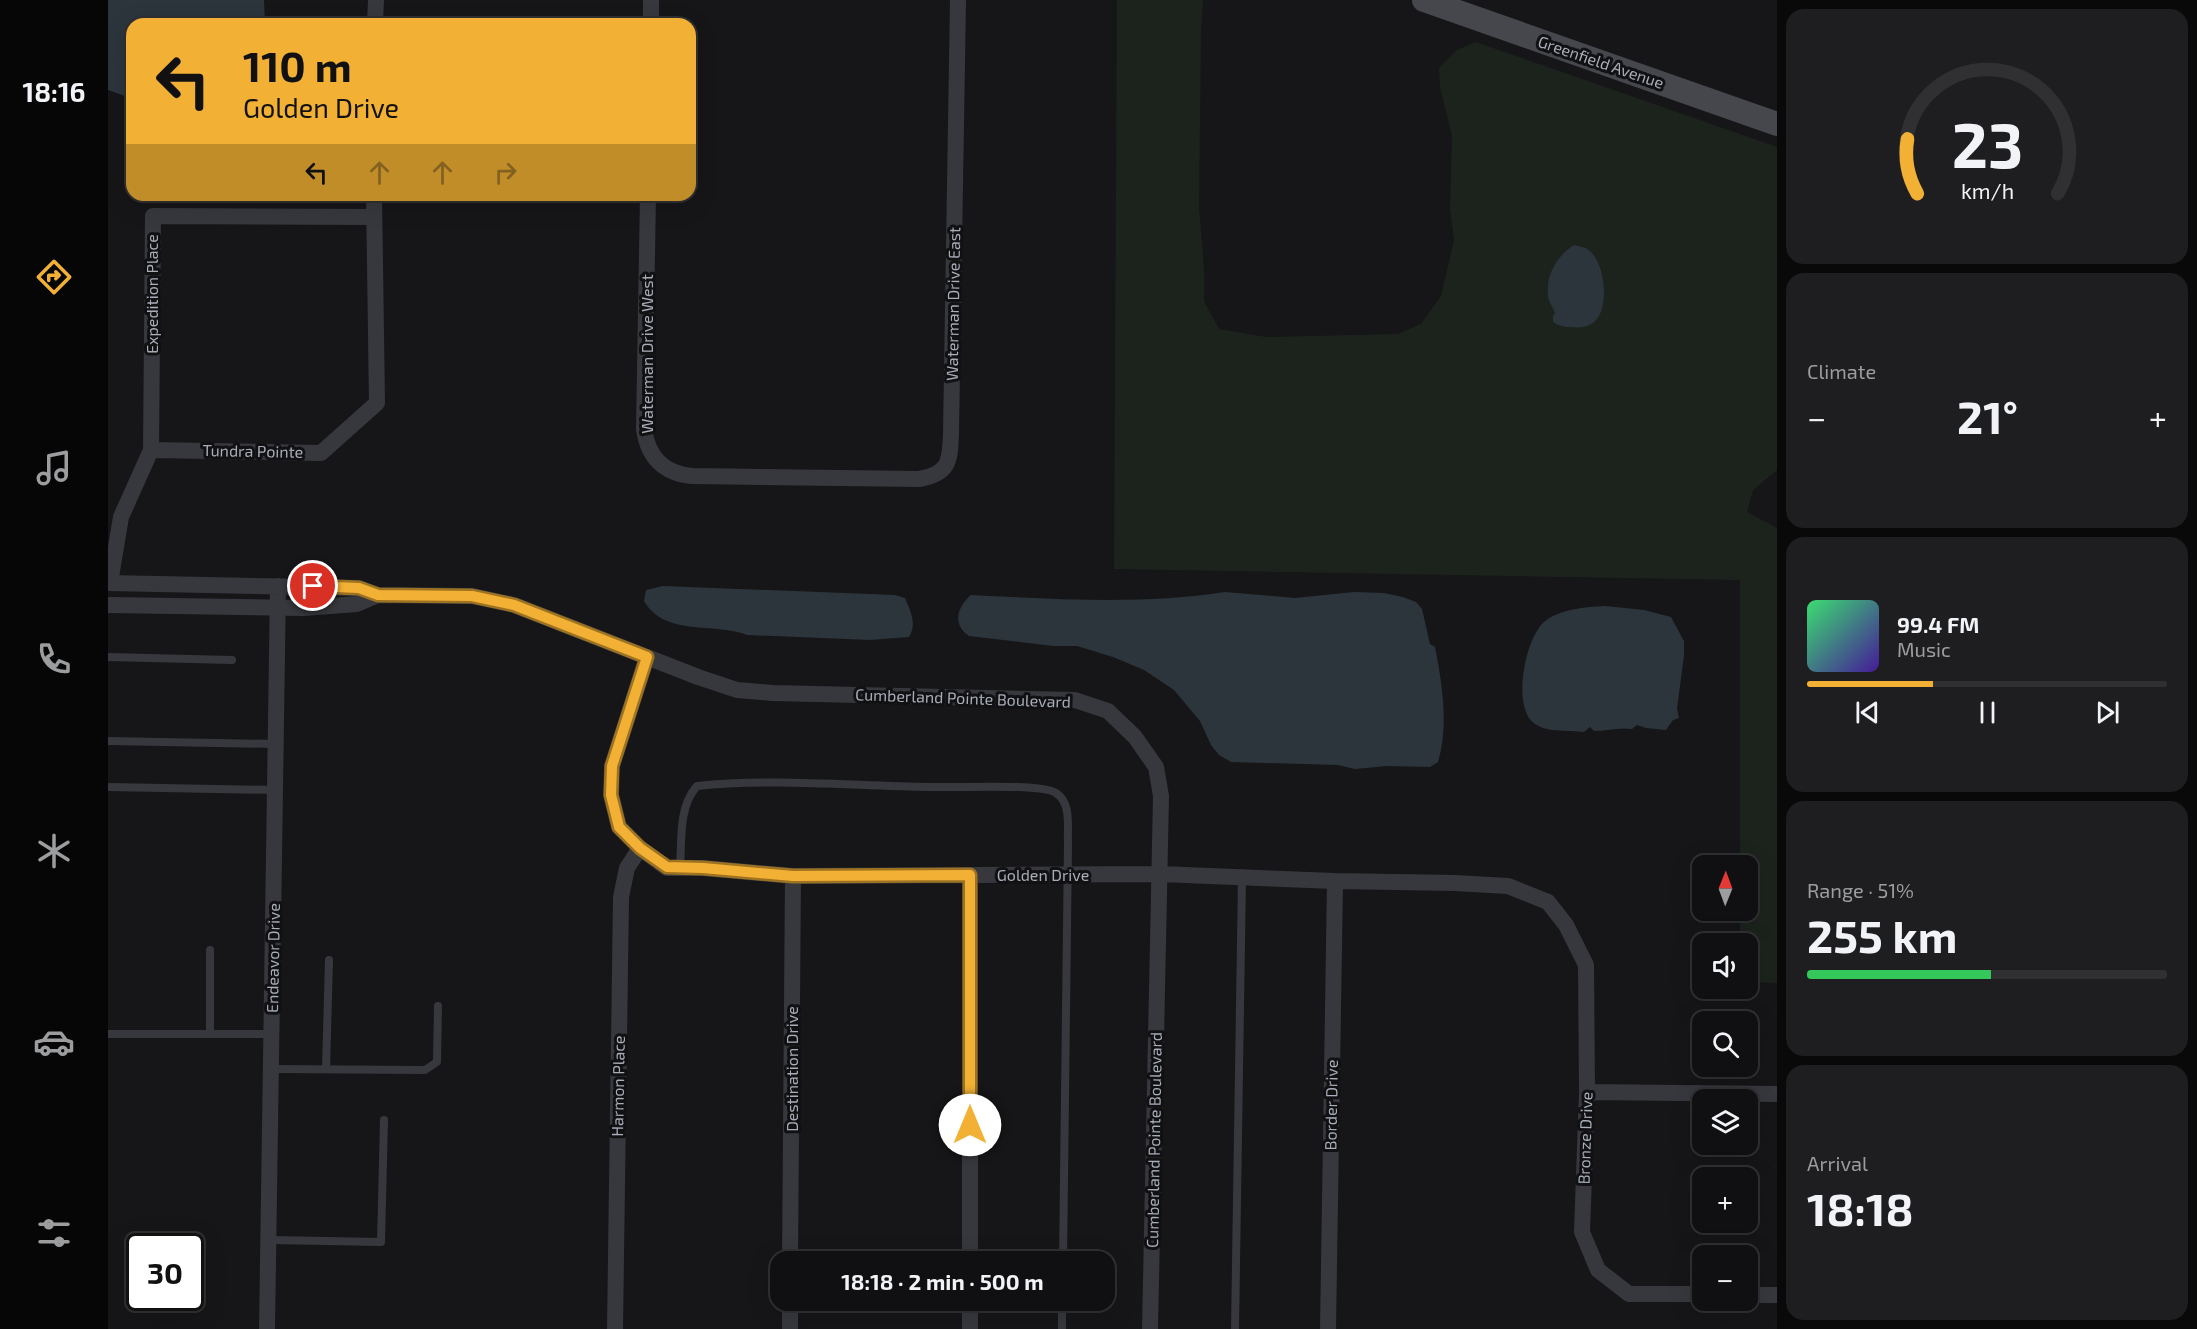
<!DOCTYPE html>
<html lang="en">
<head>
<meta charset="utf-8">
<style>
	body { margin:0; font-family:"Exo 2",sans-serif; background:#1e1e20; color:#f1f3f6; height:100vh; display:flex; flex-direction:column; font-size:22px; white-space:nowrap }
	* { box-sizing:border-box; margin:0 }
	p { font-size:20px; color:#9c9d9f }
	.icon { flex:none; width:33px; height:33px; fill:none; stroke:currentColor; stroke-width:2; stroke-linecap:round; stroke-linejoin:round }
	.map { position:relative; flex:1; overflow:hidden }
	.drawer { display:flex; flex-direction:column; gap:9px; padding:9px; background:#09090a; width:420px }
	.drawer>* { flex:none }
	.banner { position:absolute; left:18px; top:18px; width:570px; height:183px; border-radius:18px; box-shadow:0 6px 24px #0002,0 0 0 2px #303032; background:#f2b134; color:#111; overflow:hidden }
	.needle { width:39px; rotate:1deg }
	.controls { position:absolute; left:1584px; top:855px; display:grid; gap:12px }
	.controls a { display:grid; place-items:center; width:66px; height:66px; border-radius:12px; background:#101012; box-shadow:0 6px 24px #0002,0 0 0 2px #303032; font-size:30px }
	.speed { position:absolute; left:18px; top:1233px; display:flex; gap:12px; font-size:30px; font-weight:700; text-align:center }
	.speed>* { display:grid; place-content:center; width:78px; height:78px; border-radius:50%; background:#101012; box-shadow:0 6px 24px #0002,0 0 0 2px #303032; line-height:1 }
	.speed .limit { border:3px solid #111; border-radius:9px; background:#fff; color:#111 }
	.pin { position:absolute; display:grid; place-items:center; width:51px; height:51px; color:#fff; margin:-26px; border:3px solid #fff; border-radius:50%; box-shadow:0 2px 6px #0007 }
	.me { position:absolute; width:66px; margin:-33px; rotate:0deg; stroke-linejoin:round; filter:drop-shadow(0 0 4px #0008) }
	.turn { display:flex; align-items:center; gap:21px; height:126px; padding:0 18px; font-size:27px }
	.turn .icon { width:78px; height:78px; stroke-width:2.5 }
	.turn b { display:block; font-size:42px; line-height:51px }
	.lanes { display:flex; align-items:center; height:57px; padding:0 18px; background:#0003; justify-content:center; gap:30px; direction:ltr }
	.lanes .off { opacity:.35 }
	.big { font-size:45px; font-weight:700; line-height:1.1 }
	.drawer .widget { flex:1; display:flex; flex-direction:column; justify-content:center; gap:9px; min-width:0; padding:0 21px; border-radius:18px; background:#1e1e20 }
	.drawer .dial { align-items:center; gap:0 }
	.dial svg { height:156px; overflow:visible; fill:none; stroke:#303032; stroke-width:7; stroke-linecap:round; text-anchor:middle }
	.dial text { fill:#f1f3f6; stroke:none }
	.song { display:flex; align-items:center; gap:18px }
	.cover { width:72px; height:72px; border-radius:9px; background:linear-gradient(135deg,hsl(140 70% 55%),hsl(260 70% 35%)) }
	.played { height:6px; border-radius:3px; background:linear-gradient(90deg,#f2b134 35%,#303032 35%) }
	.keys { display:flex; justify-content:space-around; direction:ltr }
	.heat { display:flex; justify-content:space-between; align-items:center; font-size:33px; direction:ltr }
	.charge { height:9px; border-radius:4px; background:linear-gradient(90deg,#34c759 51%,#303032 0) }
	.trip { position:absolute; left:662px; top:1251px; width:345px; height:60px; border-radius:18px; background:#101012; box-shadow:0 6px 24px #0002,0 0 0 2px #303032; font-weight:700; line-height:60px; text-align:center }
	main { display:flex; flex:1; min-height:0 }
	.dock { display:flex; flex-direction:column; width:108px; justify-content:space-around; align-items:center; background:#060607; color:#9c9d9f }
	.dock .icon { width:42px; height:42px }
	.dock .current { color:#f2b134 }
	.dock b { font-size:27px; color:#f1f3f6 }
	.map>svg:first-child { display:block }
	.green { fill:#1c231d }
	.water { fill:#2c353c }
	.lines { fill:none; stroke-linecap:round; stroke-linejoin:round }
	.lane { stroke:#37383d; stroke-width:8 }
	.street { stroke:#37383d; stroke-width:16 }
	.secondary { stroke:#45474d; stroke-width:24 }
	.route-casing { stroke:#9d7322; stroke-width:15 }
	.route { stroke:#f2b134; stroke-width:10 }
	.labels { text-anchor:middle; stroke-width:6; stroke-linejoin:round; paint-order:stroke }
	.street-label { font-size:16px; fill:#a8adb8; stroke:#111113 }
</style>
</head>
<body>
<main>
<nav class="dock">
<b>18:16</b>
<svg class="icon current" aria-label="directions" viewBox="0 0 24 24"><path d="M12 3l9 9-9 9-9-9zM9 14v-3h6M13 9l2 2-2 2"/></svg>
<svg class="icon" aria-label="music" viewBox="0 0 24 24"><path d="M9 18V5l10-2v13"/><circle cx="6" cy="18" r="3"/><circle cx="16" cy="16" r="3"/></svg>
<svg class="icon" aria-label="phone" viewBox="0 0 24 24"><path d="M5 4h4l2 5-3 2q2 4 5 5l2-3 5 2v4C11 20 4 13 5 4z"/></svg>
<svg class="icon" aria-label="climate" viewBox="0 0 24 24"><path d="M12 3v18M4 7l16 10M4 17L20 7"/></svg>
<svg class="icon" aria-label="car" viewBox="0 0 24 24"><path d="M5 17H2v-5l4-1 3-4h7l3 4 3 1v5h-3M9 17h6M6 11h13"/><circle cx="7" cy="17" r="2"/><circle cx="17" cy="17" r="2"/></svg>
<svg class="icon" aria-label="filters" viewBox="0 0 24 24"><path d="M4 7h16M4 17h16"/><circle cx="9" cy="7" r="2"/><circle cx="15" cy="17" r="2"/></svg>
</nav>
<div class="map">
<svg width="1669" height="1329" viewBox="0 0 1669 1329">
	<rect width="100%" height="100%" fill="#161618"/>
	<path class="green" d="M1009 0H1095L1093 30 1091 207 1096 269V301L1111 329 1158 337 1290 334 1313 324 1333 296 1346 240 1342 209 1344 136 1332 87 1331 68 1349 50 1368 42 1669 147V470L1645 490 1639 512 1669 528V983L1640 982V944L1632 943V911L1640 910V866L1632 865V580L1006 569Z"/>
	<path class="water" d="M0 0H156L157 24H24V96H17L0 90Z
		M1466 245C1470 246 1476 247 1479 249 1498 260 1502 310 1486 322 1478 328 1471 328 1463 327 1456 327 1451 326 1445 322V316L1447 313C1445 307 1440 301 1440 295 1438 274 1449 256 1466 245Z
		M555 586 787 595 797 598C803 612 809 624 801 637L762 640 639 635C606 622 557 637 536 601L538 590Z
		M1117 592 1187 598 1246 592 1276 593 1295 597 1308 602 1314 609 1322 644 1327 647C1334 683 1341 725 1330 762L1322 767 1279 766 1247 769 1230 765 1123 762 1111 755 1103 745 1092 721 1066 690 1036 670 1005 657 969 646H945L861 636C844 624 849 607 863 595 946 599 1035 605 1117 592Z
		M1497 606 1536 610 1563 617 1576 641V655L1569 709 1571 718 1565 720 1558 730 1538 728 1529 725 1524 729C1511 727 1499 731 1486 731L1482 727 1476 732C1461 730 1440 733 1427 724 1403 708 1417 639 1436 622 1451 609 1478 607 1497 606Z"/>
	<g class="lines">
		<path class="lane" d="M0 657 124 660
			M0 741 168 744
			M0 787 167 790
			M572 868C574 841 570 807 589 786 666 778 744 786 821 787 844 788 934 783 948 793 964 803 959 828 960 844L955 1262
			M0 1034H164
			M102 1034V950
			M164 1069 317 1070 329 1062 330 1006
			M218 1069 221 960
			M162 1240 273 1242 276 1120
			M954 1329V1300
			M1127 1329 1134 878"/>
		<path class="street" d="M267 24 268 0
			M543 24V0
			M540 195 536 429C540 457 555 473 584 476L811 479C842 474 842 460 843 433L850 0
			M43 450 45 216 266 217
			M0 583 251 588 270 595 364 596 406 605 590 677 629 690 665 693 967 700 1000 711 1027 737 1048 767 1053 796 1042 1329
			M2 583 13 517 43 450 213 453 269 403 266 195
			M0 605 195 608 249 604 270 595
			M539 657 504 766 503 795 511 827 532 848 559 868H595L685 876 1052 874 1227 881 1347 883 1400 886 1440 902 1458 925 1478 965 1479 1092 1474 1232 1490 1270 1521 1294H1594
			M1479 1092 1669 1094
			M682 1262 685 876
			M862 1262V875
			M1640 1295H1669
			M159 1329 170 586
			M507 1329 513 897 519 868 532 848
			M682 1329V1300
			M862 1329V1300
			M1220 1329 1227 881"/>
		<path class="secondary" d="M1316 0 1669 124"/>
	</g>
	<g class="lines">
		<g class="route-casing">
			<path id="route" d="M205 586 251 588 270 595 364 596 406 605 539 657 504 766 503 795 511 827 532 848 559 867 595 868 685 876 862 875V1125"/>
		</g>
		<use href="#route" class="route"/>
	</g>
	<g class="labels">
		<g class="street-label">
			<text transform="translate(1493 62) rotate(19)" y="6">Greenfield Avenue</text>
			<text transform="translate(44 294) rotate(-90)" y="6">Expedition Place</text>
			<text transform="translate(845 304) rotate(-89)" y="6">Waterman Drive East</text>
			<text transform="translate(539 354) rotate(-90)" y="6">Waterman Drive West</text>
			<text transform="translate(145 451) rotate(1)" y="6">Tundra Pointe</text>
			<text transform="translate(855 698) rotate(2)" y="6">Cumberland Pointe Boulevard</text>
			<text x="935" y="881">Golden Drive</text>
			<text transform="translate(165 958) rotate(-89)" y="6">Endeavor Drive</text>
			<text transform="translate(684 1069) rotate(-90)" y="6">Destination Drive</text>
			<text transform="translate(510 1086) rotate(-89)" y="6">Harmon Place</text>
			<text transform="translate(1223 1105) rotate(-89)" y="6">Border Drive</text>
			<text transform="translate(1477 1138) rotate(-88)" y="6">Bronze Drive</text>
			<text transform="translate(1046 1140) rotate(-89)" y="6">Cumberland Pointe Boulevard</text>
		</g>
	</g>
</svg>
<div class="controls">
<a><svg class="needle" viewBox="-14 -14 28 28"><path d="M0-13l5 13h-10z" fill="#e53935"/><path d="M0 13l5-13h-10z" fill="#9c9d9f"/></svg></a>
<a><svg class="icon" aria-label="sound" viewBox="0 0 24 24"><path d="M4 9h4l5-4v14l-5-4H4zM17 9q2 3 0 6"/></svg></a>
<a><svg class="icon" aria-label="search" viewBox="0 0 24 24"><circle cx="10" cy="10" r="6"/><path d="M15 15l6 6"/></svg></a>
<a><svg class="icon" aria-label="layers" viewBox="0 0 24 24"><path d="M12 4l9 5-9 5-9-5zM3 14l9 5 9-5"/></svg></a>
<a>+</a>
<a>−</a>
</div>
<div class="speed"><div class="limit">30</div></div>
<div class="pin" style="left:205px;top:586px;background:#d93025"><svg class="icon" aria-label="arrive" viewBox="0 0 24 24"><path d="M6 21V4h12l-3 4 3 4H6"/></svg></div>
<svg class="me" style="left:862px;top:1125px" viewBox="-20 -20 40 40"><circle r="19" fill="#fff"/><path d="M0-13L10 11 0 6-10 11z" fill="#f2b134"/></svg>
<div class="trip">18:18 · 2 min · 500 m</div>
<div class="banner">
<div class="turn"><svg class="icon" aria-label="left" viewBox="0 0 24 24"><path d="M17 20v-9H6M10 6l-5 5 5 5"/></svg><div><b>110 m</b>Golden Drive</div></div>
<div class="lanes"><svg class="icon" aria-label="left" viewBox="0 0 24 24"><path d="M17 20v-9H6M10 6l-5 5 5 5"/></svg><svg class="icon off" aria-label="ahead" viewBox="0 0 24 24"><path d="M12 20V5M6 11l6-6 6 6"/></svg><svg class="icon off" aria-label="ahead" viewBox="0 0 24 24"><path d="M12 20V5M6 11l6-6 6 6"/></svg><svg class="icon off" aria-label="right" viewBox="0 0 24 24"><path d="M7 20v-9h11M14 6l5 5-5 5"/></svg></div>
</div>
</div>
<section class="drawer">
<div class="widget dial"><svg viewBox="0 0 100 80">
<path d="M14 69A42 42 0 1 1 86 69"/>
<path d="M14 69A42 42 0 0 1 9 41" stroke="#f2b134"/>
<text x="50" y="56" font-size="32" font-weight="700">23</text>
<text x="50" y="72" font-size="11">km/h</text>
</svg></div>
<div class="widget"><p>Climate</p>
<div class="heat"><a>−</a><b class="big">21°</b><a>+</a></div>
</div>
<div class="widget">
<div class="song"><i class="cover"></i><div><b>99.4 FM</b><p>Music</p></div></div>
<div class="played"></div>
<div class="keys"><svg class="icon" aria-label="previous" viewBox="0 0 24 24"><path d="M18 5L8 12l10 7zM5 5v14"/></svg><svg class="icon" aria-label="pause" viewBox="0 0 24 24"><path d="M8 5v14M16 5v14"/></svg><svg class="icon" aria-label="next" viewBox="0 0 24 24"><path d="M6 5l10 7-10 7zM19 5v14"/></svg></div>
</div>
<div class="widget"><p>Range · 51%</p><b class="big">255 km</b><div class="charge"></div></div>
<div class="widget"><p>Arrival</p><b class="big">18:18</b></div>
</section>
</main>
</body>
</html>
